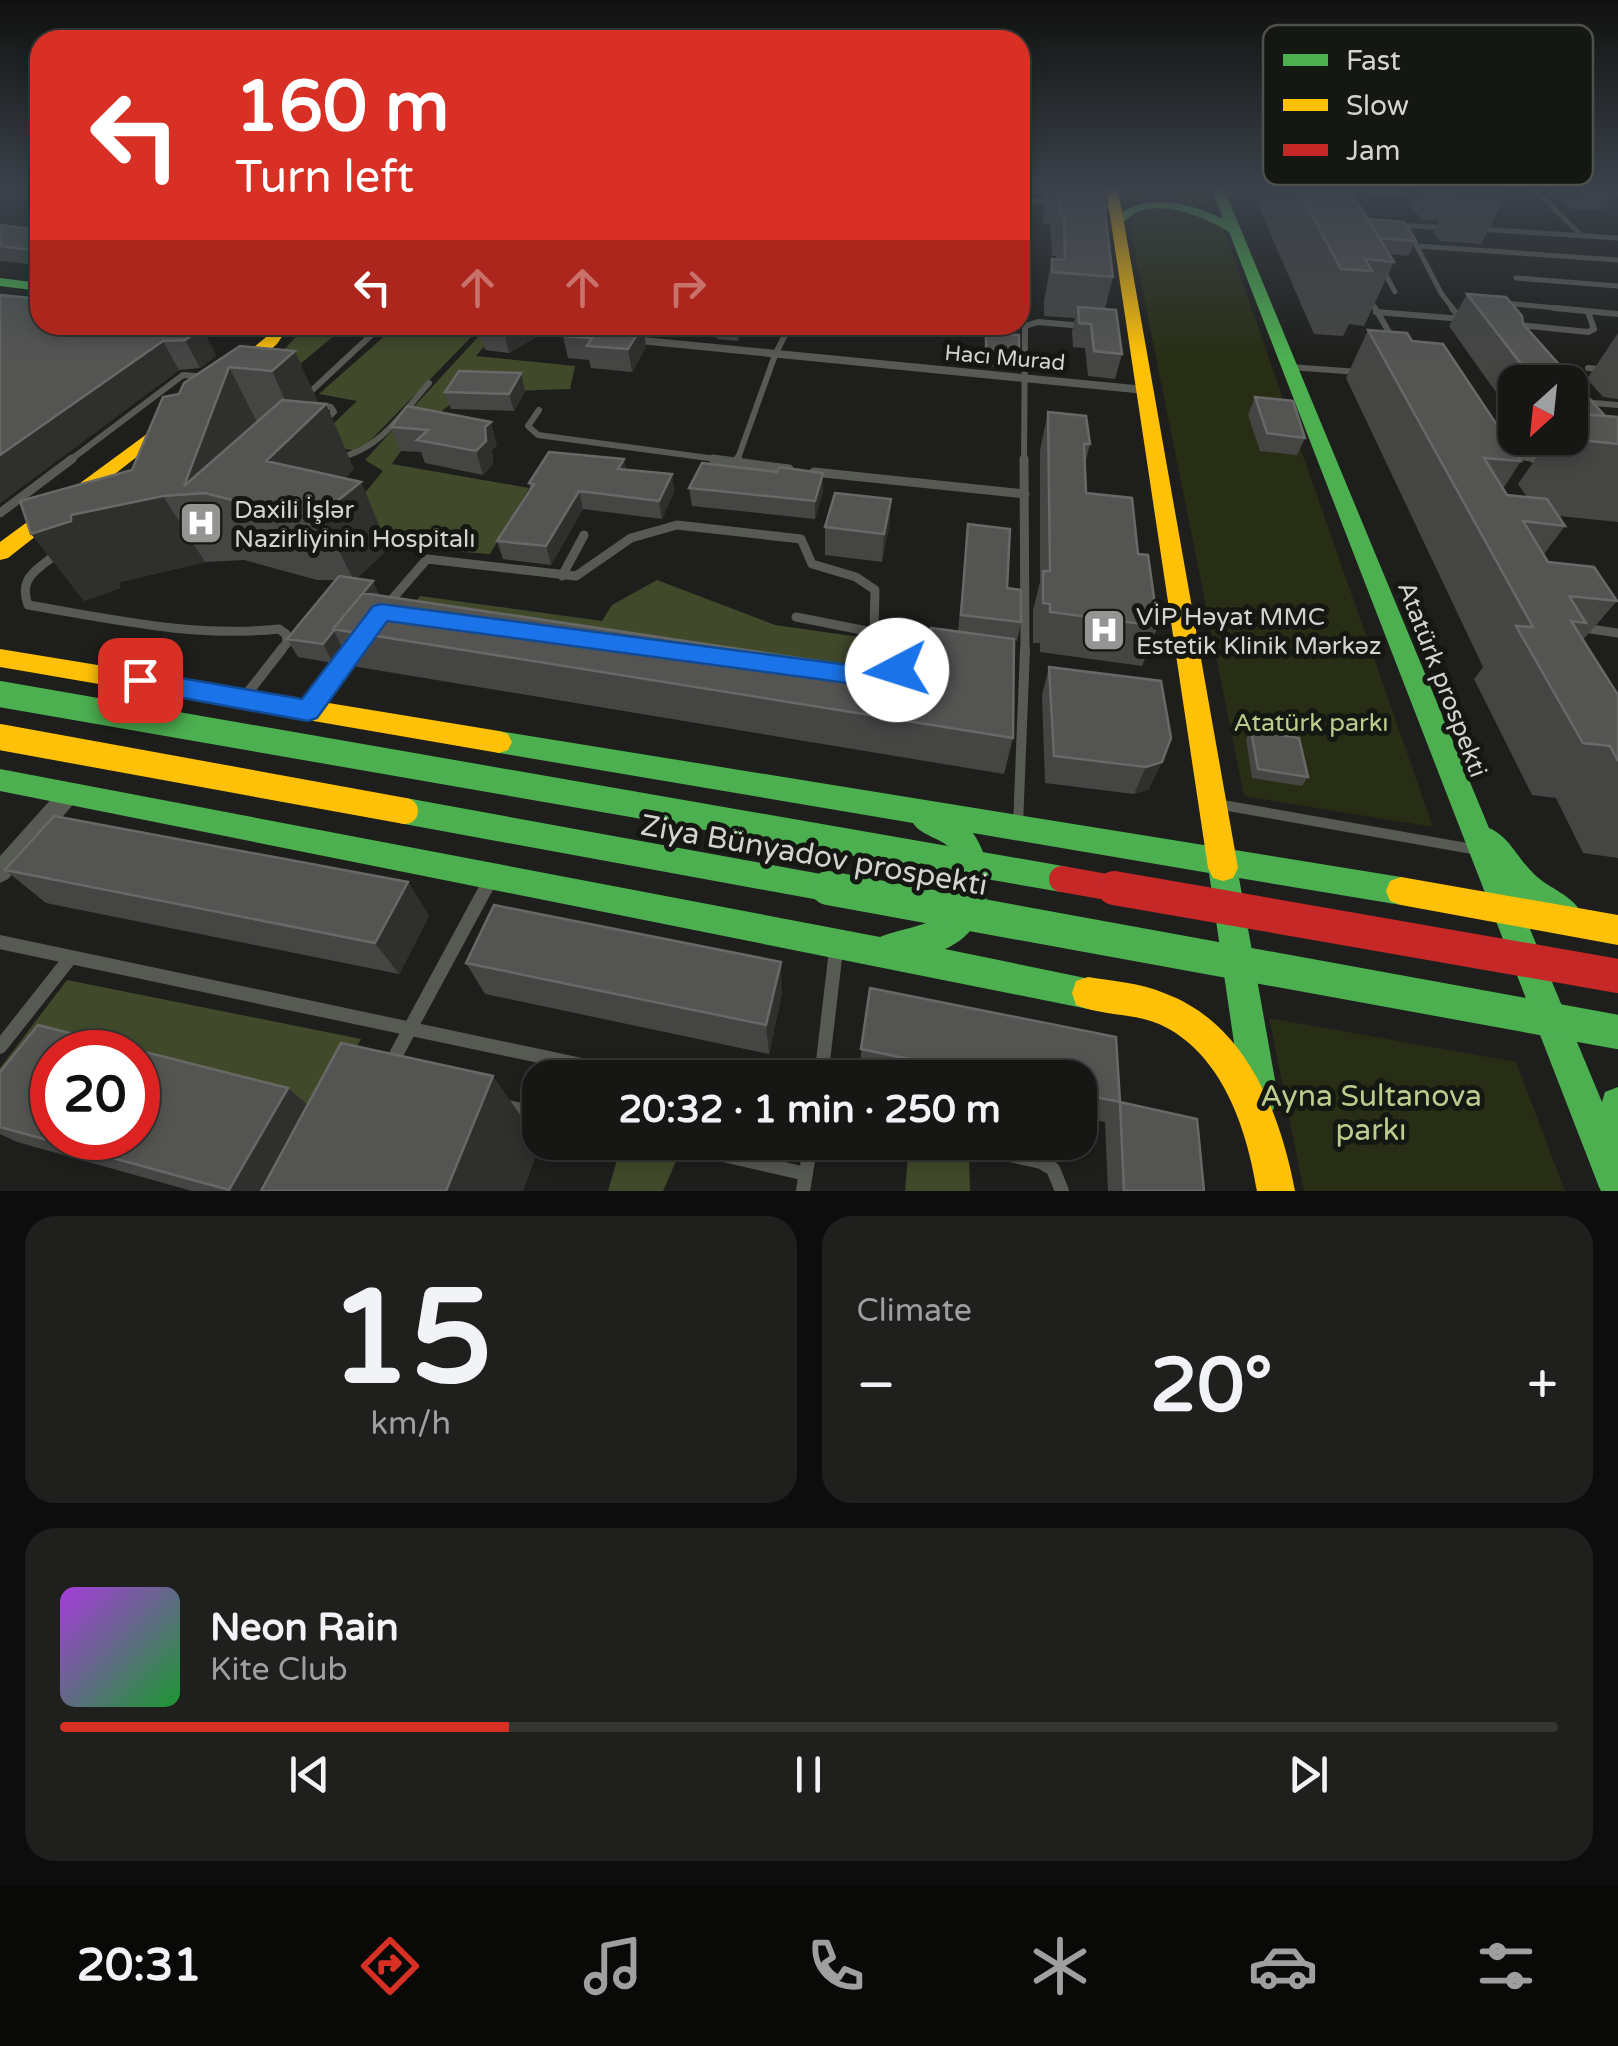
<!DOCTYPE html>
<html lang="en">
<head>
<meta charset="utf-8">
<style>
	body { margin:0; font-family:"Varela Round",sans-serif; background:#1f201e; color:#f1f3f6; height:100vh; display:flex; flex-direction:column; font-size:38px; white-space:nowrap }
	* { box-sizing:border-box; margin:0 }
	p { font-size:32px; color:#9e9fa0 }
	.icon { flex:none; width:55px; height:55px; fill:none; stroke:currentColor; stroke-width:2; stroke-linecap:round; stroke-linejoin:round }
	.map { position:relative; height:1191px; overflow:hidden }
	.panel { display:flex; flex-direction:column; gap:25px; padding:25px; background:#0c0d0c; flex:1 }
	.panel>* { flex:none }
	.hud { position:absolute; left:30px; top:30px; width:1000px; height:305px; border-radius:30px; box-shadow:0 5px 15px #0003,0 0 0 2px #353634; background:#d93025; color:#fff; overflow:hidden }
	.needle { width:65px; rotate:207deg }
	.tools { position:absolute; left:1498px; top:365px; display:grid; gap:20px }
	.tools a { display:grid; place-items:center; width:90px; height:90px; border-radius:20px; background:#161715; box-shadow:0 5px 15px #0003,0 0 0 2px #353634; font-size:50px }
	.speed { position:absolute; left:30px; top:1030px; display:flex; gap:20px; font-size:50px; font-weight:700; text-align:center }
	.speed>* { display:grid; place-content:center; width:130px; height:130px; border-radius:50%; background:#161715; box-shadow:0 5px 15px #0003,0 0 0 2px #353634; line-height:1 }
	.speed .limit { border:15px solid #d22; background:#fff; color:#111 }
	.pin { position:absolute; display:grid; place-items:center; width:85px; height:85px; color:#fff; margin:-42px; border-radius:20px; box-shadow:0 5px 15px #0006 }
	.me { position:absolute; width:110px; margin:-55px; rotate:265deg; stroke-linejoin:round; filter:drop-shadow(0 0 8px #0008) }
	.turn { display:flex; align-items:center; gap:35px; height:210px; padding:0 40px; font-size:45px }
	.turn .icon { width:130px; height:130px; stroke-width:2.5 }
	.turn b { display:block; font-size:70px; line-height:85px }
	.lanes { display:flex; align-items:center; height:95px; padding:0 40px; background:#0003; justify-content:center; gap:50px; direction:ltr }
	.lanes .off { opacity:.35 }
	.big { font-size:75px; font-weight:700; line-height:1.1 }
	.panel .card { flex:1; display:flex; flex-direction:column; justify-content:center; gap:15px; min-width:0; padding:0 35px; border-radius:30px; background:#1f201e }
	.panel .dial { align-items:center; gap:0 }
	.dial b { font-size:130px; line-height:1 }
	.song { display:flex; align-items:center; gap:30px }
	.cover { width:120px; height:120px; border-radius:15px; background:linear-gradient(135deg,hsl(280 70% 55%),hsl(130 70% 35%)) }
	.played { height:10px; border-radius:5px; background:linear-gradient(90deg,#d93025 30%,#353634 30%) }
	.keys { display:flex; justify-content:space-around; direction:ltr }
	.heat { display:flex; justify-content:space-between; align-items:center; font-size:55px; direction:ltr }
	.panel .tiles { flex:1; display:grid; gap:25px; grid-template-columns:1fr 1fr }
	.card:last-child { grid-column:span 2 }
	.trip { position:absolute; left:522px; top:1060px; width:575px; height:100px; border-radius:30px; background:#161715; box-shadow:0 5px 15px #0003,0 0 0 2px #353634; font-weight:700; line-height:100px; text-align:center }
	.tab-bar { display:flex; height:160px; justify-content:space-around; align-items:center; background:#090908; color:#9e9fa0 }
	.tab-bar .icon { width:70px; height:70px }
	.tab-bar .active { color:#d93025 }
	.tab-bar b { font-size:45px; color:#f1f3f6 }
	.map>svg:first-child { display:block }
	.green { fill:#282e15 }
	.forest { fill:#41492b }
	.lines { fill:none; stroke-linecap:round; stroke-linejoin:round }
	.lane-far4 { stroke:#575953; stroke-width:5 }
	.lane-far3 { stroke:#575953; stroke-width:6 }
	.lane-far2 { stroke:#575953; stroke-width:9 }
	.lane-far1 { stroke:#575953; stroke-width:10 }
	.lane { stroke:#575953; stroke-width:14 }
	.street { fill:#575953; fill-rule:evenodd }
	.fast { fill:#4caf50; fill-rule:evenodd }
	.slow { fill:#ffc107; fill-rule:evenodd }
	.fast-bridge-far1 { stroke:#4caf50; stroke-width:26 }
	.fast-bridge { stroke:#4caf50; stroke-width:34 }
	.slow-bridge { stroke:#ffc107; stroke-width:26 }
	.jam-bridge-far1 { stroke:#c62828; stroke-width:26 }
	.jam-bridge { stroke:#c62828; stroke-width:34 }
	.wall { fill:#454644 }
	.shaded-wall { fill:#2f302d }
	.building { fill:#545553; stroke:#686967; stroke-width:2.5; fill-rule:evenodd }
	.route { fill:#1a73e8; stroke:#114b97; stroke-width:2.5 }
	.labels { text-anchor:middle; stroke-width:10; stroke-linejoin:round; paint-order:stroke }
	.far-street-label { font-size:22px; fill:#d3d4d1; stroke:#151712 }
	.poi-label { font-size:25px; fill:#d3d4d1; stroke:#151712; text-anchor:start }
	.street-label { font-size:25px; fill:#d3d4d1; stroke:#151712 }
	.park-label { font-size:25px; fill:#bbcc8d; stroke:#151712 }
	.near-street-label { font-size:30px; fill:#d3d4d1; stroke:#151712 }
	.near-park-label { font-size:30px; fill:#bbcc8d; stroke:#151712 }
	.key { fill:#151712; stroke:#4e504b; stroke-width:2.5 }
	.key-label { font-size:28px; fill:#d3d4d1 }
</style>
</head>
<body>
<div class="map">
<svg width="1618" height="1191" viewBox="0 0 1618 1191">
	<rect width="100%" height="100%" fill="#1e1f1c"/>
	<path class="green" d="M1123 189H1206L1213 208 1169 199 1125 201Z
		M1161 210 1202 216 1224 230 1433 827 1244 796 1129 223 1135 215Z
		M1269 1018 1516 1062 1565 1191H1304Z"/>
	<path class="forest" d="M307 325H347L264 394 277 357Z
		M397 325H483L360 451 311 445 357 401 319 394Z
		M488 326 500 328 476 356 575 366 570 389C534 390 495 391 460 400 442 405 402 447 392 464L529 488 490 554 422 549 346 516 383 471 365 460Z
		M657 580 775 625 894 642 884 695 402 620 420 596 602 621 612 605Z
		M67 980 361 1039 320 1115 138 1052H52L0 1130V1068Z
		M622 1143H684L663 1191H608Z
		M909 1143 969 1154 970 1191H905Z"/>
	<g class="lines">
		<path class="lane-far4" d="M1357 189 1423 197
			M1534 189 1582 236
			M1398 225 1447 228
			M1406 225 1441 293 1454 310
			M1478 229 1618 238
			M1418 246 1618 260
			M1377 274 1387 277 1395 292
			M1516 278 1618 286
			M1368 296 1376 310
			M1503 303 1580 310"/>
		<path class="lane-far3" d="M1375 308 1393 339
			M1452 308 1461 319
			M1554 308 1618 314
			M1376 312 1463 319
			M1518 325 1588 332 1594 329 1588 312
			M1290 367 1359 372
			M1588 368 1618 371
			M307 395 382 325
			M1570 401 1618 405
			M317 405 331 407 334 412 324 422
			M539 410 528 426 538 435 731 461
			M1508 456 1547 460
			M338 457C378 452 404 411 429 383
			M69 461 183 375 207 377
			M737 461 775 355 790 325
			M1024 461 1025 326 1038 322 1083 326"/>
		<path class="lane-far2" d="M713 459 789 469
			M1024 459 1025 651
			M1534 459 1547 460
			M736 464 738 459
			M814 472 1025 494
			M0 513 72 459
			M57 554C37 569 18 578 28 605 112 619 194 638 279 629L286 634 287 643 280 651
			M562 576 584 535
			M387 605 427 559 576 576 631 538 677 525 801 539 812 564 856 577 875 590 874 633
			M796 617 938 645
			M1584 628 1618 633
			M901 651 904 640"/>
		<path class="lane-far1" d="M889 678 897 670 902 649
			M246 695 282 649
			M310 709 354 649
			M1217 804 1478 850
			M1018 826 1025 649
			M485 891 492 878"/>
		<path class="lane" d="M0 942 643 1078
			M0 1047 71 957
			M392 1062 486 888
			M821 1078 836 950
			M508 1107 540 1114
			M666 1142 806 1174
			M954 1142 1041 1162 1053 1169 1062 1191
			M803 1191 811 1142"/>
		<path class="street" d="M1020 197 1115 204 1120 207 1115 210 1020 203Z
			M499 325H535L587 331 593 335 587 339 505 329Z
			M623 335 1145 386 1152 390 1145 394 619 342 617 339Z
			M70 784 78 787 81 793 78 799 8 879 0 883V856L62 787Z"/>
		<path class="fast" d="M1212 189H1224L1489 828C1509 836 1518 859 1534 874 1549 889 1574 895 1582 915L1578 925 1567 930 1517 898 1602 1102 1605 1092 1618 1087V1191H1601L1599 1187 1229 232C1204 217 1167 201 1137 212 1130 215 1125 222 1118 226L1112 222C1138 190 1190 202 1223 219Z
			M0 278 40 283V291L0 286Z
			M499 731 1401 877 1412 881 1416 891 1412 901 1401 905 1239 878 1278 1097 1273 1110 1260 1115 1247 1110 1242 1097 1209 873 973 833C1000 872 992 928 945 949L1100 981 1104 993 1100 1005 1088 1009 0 791V769L880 937C915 923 958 927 960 878 960 867 958 857 951 849 940 837 921 836 913 823L499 753 490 750 486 742 490 734Z"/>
		<path class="slow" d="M1106 189H1118L1238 868 1233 878 1223 881 1213 878 1208 868Z
			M274 325H290L277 344 243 374H231V366L265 338Z
			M170 417 179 422 176 426 8 558 0 560V542Z
			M0 649 499 731 508 734 512 742 508 750 499 753 0 667Z
			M1401 877 1618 915V945L1401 905 1390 901 1386 891 1390 881Z
			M1088 977C1113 981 1140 983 1164 993 1246 1023 1280 1112 1295 1191H1257C1247 1129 1222 1052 1159 1024 1133 1013 1103 1016 1076 1005L1072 993 1076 981Z"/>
		<path class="fast-bridge-far1" d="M0 694 1062 879
			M405 811 842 891"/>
		<path class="fast-bridge" d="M828 888 1618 1032"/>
		<path class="slow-bridge" d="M0 737 405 811"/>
		<path class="jam-bridge-far1" d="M1062 879 1129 891"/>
		<path class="jam-bridge" d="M1114 888 1618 976"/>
	</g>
	<path class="wall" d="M1020 189H1107L1104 204 1113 277 1105 309 1122 354 1115 379 1088 376 1085 348 1073 347 1072 332 1075 318 1044 316V301L1052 259H1056V256H1052L1050 224H1042L1046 195 1020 194Z
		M1251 189H1349L1367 219 1416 241 1408 256 1390 254 1394 262 1364 326 1349 324 1343 336 1314 334Z
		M1415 189H1509L1481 244 1440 241 1433 233 1439 221 1422 220 1408 203Z
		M1545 189H1618V198L1612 197 1604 210 1571 209Z
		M0 225 40 230V265L0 261Z
		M1467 294 1523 324 1605 416 1618 417V522L1559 516 1565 526 1544 554 1548 562 1617 601 1583 640 1618 695V858L1583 853 1556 798 1532 795 1474 679 1483 667 1346 378 1368 330 1412 341 1521 461 1503 489 1507 495 1527 497 1518 484 1541 451H1537L1528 438H1570V382H1515V419L1449 326Z
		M0 295 201 325 216 356 200 368 179 370 0 503Z
		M571 325H649L650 332H644L646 347 632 372 591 368 589 360 568 358 563 336Z
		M677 325H746L738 341 717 339 716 333 678 328Z
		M986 332 1019 352 1016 369 984 366Z
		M480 333 538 336 509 353 485 350Z
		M1618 333V399L1603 397 1587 379Z
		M240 346 318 404 354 469 345 478 389 548 356 579 380 595 925 677 931 628 958 632 968 524 1007 588 1021 622 1017 641 1014 640 1013 738 1004 774 352 666 343 649 333 663 298 657 287 639 336 580H317L244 560 205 562 120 582V588L84 601 179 394Z
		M525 391 514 411 451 409 445 392Z
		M1255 397 1305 438 1297 455 1260 451 1248 415Z
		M407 406 497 445 492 450 493 464 483 475 425 463 421 452 400 451 391 427Z
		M1048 412 1090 444 1085 464 1086 493 1138 554 1158 626 1142 666 1040 652V643H1033V610L1040 582V450Z
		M626 470 672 474 674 492 662 519 583 509 551 565 503 559 497 541 530 490 529 483Z
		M777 472 823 491 815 519 692 506 689 488Z
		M891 499 889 526 882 562 825 555V527Z
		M1049 667 1161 681 1149 789 1134 794 1045 783 1042 695Z
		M1251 730 1308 777 1302 786 1252 778 1246 739Z
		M5 870 408 882 429 916 399 974 46 903Z
		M466 963 782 993 769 1054 485 994Z
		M870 988 1116 1037 1120 1102 1197 1119 1204 1191H1108L1105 1122 1080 1117V1078H895L859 1070Z
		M0 1072 308 1104 540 1143 523 1191H192L17 1142 0 1134Z"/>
	<path class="shaded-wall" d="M201 325 216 356 200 368 185 340Z
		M525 325H536L538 336 509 353 505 336Z
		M643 325 646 347 632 372 628 349Z
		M737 325H746L738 341Z
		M163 341 179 370 0 503V455Z
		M295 351 321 409 326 404 354 469 312 514 266 461 299 430 272 371Z
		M229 367 261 430 184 486Z
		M521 373 525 391 514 411 509 394Z
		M491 422 497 445 492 450 493 464 483 475 476 451 485 427Z
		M624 459 628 476 618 469Z
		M823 473V491L815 519V501Z
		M672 474 674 492 662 519 659 501Z
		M361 482 389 548 354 581 321 514Z
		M579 491 583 509 551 565 546 546Z
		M163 496 205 562 120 582V588L84 601 31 534 71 515Z
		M891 499 889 526 882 562 884 534Z
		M373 581 382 600 334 630Z
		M334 631 343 649 333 663 323 644Z
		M1162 762 1149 789 1134 794 1146 767Z
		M408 882 429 916 399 974 375 943Z
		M781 962 782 993 769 1054 766 1025Z
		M493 1076 540 1143 523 1191H446Z
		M288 1088 320 1115 278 1191H231L229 1190Z"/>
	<path class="building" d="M1057 189H1102L1113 277 1052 272V259L1065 260 1064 216H1060Z
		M1298 189H1349L1394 262 1365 259 1372 271 1341 269Z
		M1425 189H1454L1449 199 1432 198Z
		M1579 189H1612L1615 191H1581Z
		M1367 219 1404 222 1416 241 1379 238Z
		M0 225 40 230V251L0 246Z
		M1467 294 1506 297 1522 316 1523 324 1605 416 1570 413V382H1535Z
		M0 295 40 299V325H201L202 328 185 340 163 341 0 455Z
		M1078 307 1116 310 1122 354 1094 351 1091 324 1079 323Z
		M488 325H525L505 336 480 333Z
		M571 325H643L628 349 587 346 592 338 563 336Z
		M1368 330 1407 333 1412 341 1443 344 1521 461 1484 458 1507 495 1547 499 1565 526 1523 521 1548 562 1594 567 1617 601 1569 596 1586 623 1571 621 1618 695V761L1610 746 1583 743 1516 626 1533 627Z
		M986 332 1019 335V352L986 349Z
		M240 346 295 351 272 371 229 367 184 486 282 400 326 404 266 461 361 482 321 514 282 513 205 493 163 496 71 515V521L31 534 20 501 132 470 163 397 179 394 184 383Z
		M459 371 521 373 509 394 445 392Z
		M1255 397 1293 401 1305 438 1267 433Z
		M407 406 491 422 485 427 486 441 476 451 417 440 428 430 391 427Z
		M1048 412 1086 416 1090 444H1084L1086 493 1132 498 1138 554 1148 555 1158 626 1050 612V604L1043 603V571H1050Z
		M1570 413 1618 417V444L1590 441 1570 416Z
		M549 452 624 459 618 469 672 474 659 501 579 491 546 546 497 541 534 484 529 483Z
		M702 463 777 472 779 467 823 473 815 501 689 488Z
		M835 493 891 499 884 534 825 527Z
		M968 524 1010 529 1007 588 1021 590V622L961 615Z
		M339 576 373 581 333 629 334 630 323 644 287 639Z
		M363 593 926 677 931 628 1014 639 1013 738 333 629Z
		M1049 667 1161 681 1171 738 1162 762 1146 767 1054 756Z
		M1251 730 1299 738 1308 777 1258 769Z
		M54 816 408 882 375 943 5 870Z
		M494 905 781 962 766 1025 466 963Z
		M870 988 1116 1037 1120 1102 1080 1094V1078H1000L861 1049Z
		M38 1025 288 1088 229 1190 0 1127V1072ZM52 1052H138V1138H52Z
		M341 1043 493 1076 446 1191H261Z
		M1120 1102 1197 1119 1204 1191H1124Z"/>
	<linearGradient id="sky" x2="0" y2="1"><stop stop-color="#10110f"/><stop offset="0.53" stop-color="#3b424b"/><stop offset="1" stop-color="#3b424b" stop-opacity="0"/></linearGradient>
	<rect width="1618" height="356" fill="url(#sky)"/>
	<path class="route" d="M381 604 880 669 897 661 905 664 909 670 905 677 884 688 387 621 317 718 308 721 140 690 131 687 127 680 131 674 140 671 302 699 373 606Z"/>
	<defs>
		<g id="hospital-square" transform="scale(2.25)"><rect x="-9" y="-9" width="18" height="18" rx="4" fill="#949592" stroke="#151712"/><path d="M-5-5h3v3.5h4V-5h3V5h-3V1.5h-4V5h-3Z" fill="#fff"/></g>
	</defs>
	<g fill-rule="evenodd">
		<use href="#hospital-square" x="201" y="523"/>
		<use href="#hospital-square" x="1104" y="630"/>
	</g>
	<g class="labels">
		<g class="far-street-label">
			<text transform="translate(1005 357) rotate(5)" y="8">Hacı Murad</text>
		</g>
		<g class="poi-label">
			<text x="234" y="518">Daxili İşlər<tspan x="234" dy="29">Nazirliyinin Hospitalı</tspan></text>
			<text x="1136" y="625">VİP Həyat MMC<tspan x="1136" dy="29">Estetik Klinik Mərkəz</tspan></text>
		</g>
		<g class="street-label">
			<text transform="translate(1443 679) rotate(69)" y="9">Atatürk prospekti</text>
		</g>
		<g class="park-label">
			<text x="1311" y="731">Atatürk parkı</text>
		</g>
		<g class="near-street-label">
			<text transform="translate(814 855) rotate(10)" y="10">Ziya Bünyadov prospekti</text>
		</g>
		<g class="near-park-label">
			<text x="1371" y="1106">Ayna Sultanova<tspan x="1371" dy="34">parkı</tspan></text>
		</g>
	</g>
	<rect x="1263" y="25" width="330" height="160" rx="15" class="key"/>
	<rect x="1283" y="54" width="45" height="12" fill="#4caf50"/>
	<rect x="1283" y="99" width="45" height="12" fill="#ffc107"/>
	<rect x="1283" y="144" width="45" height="12" fill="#c62828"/>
	<g class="key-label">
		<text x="1346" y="70">Fast</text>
		<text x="1346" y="115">Slow</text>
		<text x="1346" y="160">Jam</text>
	</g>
</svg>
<div class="tools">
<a><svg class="needle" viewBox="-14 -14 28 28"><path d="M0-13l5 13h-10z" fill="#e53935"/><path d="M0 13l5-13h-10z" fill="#9e9fa0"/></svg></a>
</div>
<div class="speed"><div class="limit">20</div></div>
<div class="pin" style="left:140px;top:680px;background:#d93025"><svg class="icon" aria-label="arrive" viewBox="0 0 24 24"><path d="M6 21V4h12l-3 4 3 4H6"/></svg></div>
<svg class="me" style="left:897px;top:670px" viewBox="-20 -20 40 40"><circle r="19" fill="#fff"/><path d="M0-13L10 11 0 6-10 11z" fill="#1a73e8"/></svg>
<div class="trip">20:32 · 1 min · 250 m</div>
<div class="hud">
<div class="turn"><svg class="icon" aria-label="left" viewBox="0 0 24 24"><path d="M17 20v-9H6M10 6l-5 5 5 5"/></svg><div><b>160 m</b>Turn left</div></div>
<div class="lanes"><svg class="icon" aria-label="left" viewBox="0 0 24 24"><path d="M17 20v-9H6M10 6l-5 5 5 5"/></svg><svg class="icon off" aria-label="ahead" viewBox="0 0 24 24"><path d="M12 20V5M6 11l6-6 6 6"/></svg><svg class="icon off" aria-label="ahead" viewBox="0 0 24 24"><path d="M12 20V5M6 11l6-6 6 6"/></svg><svg class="icon off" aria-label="right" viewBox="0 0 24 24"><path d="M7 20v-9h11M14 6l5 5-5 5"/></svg></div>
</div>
</div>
<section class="panel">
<div class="tiles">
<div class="card dial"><b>15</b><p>km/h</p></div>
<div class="card"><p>Climate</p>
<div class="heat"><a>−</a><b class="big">20°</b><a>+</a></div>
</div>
<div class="card">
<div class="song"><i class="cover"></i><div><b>Neon Rain</b><p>Kite Club</p></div></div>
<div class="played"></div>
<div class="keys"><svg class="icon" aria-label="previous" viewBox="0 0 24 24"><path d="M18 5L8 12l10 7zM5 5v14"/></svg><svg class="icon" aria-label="pause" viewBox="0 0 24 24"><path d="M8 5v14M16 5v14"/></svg><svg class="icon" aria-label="next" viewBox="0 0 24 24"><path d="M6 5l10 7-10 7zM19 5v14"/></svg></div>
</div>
</div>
</section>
<nav class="tab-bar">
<b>20:31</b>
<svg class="icon active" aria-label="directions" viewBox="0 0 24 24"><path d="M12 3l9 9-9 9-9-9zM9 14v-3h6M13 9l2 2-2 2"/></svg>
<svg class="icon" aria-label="music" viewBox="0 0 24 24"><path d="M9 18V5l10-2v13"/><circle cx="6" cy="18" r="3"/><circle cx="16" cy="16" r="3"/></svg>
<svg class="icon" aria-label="phone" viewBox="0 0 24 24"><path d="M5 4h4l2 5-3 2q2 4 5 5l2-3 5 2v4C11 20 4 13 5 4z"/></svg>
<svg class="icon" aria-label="climate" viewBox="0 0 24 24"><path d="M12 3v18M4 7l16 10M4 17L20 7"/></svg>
<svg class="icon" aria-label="car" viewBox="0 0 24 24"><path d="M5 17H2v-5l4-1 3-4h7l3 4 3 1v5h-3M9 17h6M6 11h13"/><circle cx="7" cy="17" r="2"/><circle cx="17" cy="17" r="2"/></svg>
<svg class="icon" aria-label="filters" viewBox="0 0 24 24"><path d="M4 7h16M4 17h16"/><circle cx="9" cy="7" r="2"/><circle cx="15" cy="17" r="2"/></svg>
</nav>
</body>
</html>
